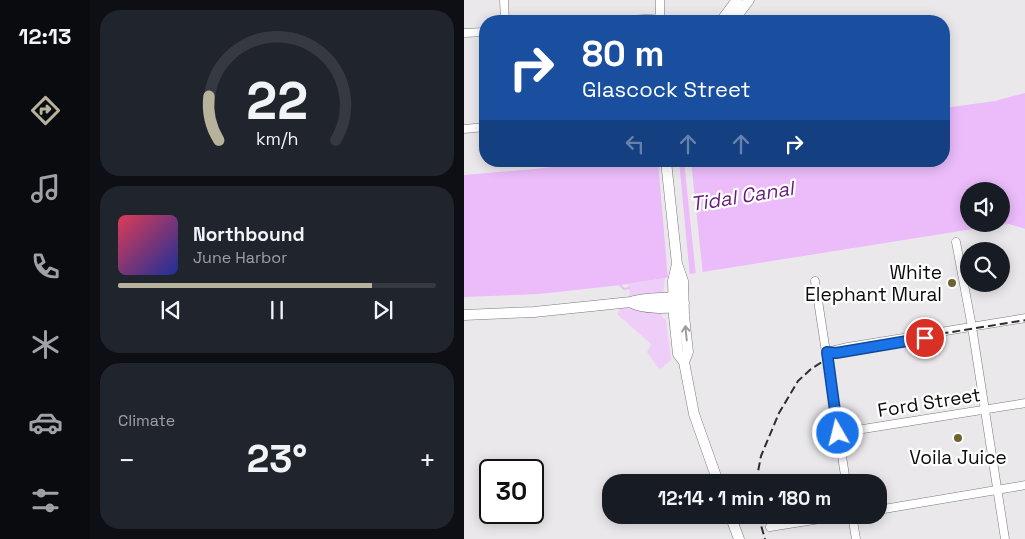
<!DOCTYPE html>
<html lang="en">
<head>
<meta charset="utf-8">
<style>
	body { margin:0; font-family:"Space Grotesk",sans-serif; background:#20242c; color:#f1f3f6; height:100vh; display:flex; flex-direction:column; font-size:19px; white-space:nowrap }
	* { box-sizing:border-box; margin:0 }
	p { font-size:16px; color:#9ea1a6 }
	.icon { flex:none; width:28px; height:28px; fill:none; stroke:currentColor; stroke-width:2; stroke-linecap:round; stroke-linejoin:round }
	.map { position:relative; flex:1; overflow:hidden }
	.drawer { display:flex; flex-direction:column; gap:10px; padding:10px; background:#0d0f14; width:374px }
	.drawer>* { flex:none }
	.guide { position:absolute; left:15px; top:15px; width:471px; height:152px; border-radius:20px; box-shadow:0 2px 12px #0003; background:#1a4fa0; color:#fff; overflow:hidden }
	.fabs { position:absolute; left:496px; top:182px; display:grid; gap:10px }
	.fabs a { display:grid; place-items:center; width:50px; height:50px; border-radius:50%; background:#171b24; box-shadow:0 2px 12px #0003; font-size:25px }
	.speed { position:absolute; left:15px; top:459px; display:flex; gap:10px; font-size:25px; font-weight:700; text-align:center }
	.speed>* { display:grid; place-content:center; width:65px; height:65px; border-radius:50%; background:#171b24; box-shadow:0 2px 12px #0003; line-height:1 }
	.speed .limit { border:2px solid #111; border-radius:8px; background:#fff; color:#111 }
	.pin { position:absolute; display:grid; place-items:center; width:42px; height:42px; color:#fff; margin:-21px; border:2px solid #fff; border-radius:50%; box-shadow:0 1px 5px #0007 }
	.me { position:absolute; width:55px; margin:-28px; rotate:352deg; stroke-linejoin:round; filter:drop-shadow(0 0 4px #0008) }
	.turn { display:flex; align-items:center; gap:18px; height:105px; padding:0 20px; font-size:22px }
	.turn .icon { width:65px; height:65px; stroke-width:2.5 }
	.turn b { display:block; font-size:35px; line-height:42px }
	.lanes { display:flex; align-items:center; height:48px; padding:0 20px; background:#0003; justify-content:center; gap:25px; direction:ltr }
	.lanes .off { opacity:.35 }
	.big { font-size:38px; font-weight:800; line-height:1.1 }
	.drawer .tile { flex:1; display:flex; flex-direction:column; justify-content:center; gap:8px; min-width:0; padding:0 18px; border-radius:20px; background:#20242c }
	.drawer .dial { align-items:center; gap:0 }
	.dial svg { height:130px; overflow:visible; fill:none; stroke:#363941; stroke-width:7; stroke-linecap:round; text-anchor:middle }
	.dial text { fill:#f1f3f6; stroke:none }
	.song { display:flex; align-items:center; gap:15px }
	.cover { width:60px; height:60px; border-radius:8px; background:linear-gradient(135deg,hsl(350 70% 55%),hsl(230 70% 35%)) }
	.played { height:5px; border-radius:2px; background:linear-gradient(90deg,#b7b29c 80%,#363941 80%) }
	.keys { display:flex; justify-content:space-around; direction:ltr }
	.heat { display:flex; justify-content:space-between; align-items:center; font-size:28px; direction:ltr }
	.trip { position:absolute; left:138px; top:474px; width:285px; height:50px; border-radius:20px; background:#171b24; box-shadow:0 2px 12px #0003; font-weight:800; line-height:50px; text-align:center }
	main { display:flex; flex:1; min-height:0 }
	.tab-bar { display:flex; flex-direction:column; width:90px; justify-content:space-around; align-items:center; background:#090b0e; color:#9ea1a6 }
	.tab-bar .icon { width:35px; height:35px }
	.tab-bar .active { color:#b7b29c }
	.tab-bar b { font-size:22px; color:#f1f3f6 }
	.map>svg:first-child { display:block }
	.green { fill:#efcdf9 }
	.water { fill:#ebbbfa; fill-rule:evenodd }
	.pier { fill:#ebe8ec }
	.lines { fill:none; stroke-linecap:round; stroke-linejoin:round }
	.stream { stroke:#ebbbfa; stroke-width:2 }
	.street-casing { stroke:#7b797c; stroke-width:9 }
	.secondary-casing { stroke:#7b797c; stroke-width:11 }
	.street { stroke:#fff; stroke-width:8 }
	.secondary { stroke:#fff; stroke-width:10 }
	.rail { stroke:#2f2e2f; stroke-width:2; stroke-dasharray:8 4; stroke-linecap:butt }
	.oneway { stroke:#9e9d9e }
	.route-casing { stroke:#114b97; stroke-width:12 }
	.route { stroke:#1a73e8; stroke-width:9 }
	.poi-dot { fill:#70622f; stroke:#fff; stroke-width:2 }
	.labels { text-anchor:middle; stroke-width:4.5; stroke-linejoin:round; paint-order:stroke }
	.poi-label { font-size:19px; fill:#0c0b0c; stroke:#fff; text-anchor:end }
	.street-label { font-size:19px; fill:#0c0b0c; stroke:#fff }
	.water-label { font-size:20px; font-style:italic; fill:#651d78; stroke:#fff }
</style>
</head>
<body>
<main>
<nav class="tab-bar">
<b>12:13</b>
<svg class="icon active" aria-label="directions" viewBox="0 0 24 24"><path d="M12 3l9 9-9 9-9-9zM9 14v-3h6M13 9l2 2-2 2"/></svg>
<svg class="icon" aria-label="music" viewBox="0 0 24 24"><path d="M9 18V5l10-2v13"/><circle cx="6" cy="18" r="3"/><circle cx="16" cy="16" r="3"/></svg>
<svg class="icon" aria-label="phone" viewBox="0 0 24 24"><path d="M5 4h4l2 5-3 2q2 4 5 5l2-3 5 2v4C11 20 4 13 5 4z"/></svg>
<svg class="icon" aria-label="climate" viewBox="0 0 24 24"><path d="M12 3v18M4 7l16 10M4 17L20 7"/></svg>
<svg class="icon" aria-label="car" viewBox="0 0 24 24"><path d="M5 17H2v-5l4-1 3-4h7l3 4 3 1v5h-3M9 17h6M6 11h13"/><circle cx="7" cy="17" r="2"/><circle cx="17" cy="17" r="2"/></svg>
<svg class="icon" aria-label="filters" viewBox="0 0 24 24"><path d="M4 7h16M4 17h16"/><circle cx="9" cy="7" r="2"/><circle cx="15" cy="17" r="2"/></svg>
</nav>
<section class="drawer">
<div class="tile dial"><svg viewBox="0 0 100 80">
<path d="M14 69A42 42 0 1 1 86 69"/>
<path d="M14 69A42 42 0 0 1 8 42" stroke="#b7b29c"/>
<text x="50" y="56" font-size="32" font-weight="700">22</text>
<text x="50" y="72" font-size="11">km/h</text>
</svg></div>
<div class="tile">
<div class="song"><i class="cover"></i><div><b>Northbound</b><p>June Harbor</p></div></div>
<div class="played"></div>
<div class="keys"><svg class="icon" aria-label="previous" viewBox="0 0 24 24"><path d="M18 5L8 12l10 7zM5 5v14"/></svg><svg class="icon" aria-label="pause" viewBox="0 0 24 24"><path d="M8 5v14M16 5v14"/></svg><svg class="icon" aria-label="next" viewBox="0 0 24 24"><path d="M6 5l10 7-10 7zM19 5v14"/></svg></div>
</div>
<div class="tile"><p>Climate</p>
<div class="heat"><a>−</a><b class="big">23°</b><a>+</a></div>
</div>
</section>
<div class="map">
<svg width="562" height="539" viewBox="0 0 562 539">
	<rect width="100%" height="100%" fill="#ebe8ec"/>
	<path class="green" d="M201 278 197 315 202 320 207 360 199 367 195 369 183 352 187 344 153 314 166 294 164 284Z"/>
	<path class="water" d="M561 93 562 229 545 224 534 225 157 285 75 294 0 297V175L71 169 140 161H480V108L531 101ZM505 191H538V224H505Z"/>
	<path class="pier" d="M194 161H215L226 277 204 279Z
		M220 161H227L239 275 232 276Z"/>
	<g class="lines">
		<path class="stream" d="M156 285 160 289 165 288"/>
		<g class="street-casing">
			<path id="street" d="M40 0 41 21
				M196 20V0
				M150 21 196 18
				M0 33 21 32
				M0 129 21 127
				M492 242 508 327 541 539
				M351 281 382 482
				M363 352 384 347 562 318
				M374 433 562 403
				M414 510 562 485
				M388 515 392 539
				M306 527 381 515"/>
		</g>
		<g class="secondary-casing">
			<path id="secondary" d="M257 21 273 0
				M269 21 285 0
				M202 161 213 264 219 281 220 316 224 352 220 362
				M213 264 209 281 210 316 214 354 220 362 230 414 254 482
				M168 303C178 308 205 310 215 305
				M0 315 70 312 167 302C174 299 201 297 209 298 212 298 216 301 220 303
				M266 515 275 539"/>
		</g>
		<use href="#street" class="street"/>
		<use href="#secondary" class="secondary"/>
		<path class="rail" d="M292 482 297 456 315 413 334 381 347 369 372 353 395 347 562 320
			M294 515 301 539"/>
	</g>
	<defs><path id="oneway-shaft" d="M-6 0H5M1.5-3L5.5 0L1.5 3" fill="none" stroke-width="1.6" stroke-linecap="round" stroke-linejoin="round" transform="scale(1.25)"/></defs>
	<use class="oneway" href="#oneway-shaft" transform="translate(222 333) rotate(-96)"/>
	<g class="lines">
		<g class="route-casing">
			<path id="route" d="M374 433 363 352 372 353 461 338"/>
		</g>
		<use href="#route" class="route"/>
	</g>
	<g class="poi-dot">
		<circle cx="488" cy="283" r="5"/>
		<circle cx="494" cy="438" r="5"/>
	</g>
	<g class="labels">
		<g class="poi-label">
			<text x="478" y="279">White<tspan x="478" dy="22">Elephant Mural</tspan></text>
			<text x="494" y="464" text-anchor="middle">Voila Juice</text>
		</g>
		<g class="street-label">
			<text transform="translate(465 402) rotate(-9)" y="7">Ford Street</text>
		</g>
		<g class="water-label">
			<text transform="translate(278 196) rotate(-9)" y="7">Tidal Canal</text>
		</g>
	</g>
</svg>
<div class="fabs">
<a><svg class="icon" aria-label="sound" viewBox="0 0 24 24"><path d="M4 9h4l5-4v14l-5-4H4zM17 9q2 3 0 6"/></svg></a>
<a><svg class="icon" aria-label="search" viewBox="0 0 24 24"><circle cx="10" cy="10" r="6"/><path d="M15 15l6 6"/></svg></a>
</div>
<div class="speed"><div class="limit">30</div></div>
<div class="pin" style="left:461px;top:338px;background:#d93025"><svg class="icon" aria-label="arrive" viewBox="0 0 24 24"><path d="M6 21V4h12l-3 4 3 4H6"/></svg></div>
<svg class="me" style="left:374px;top:433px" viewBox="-20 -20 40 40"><circle r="17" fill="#1a73e8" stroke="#fff" stroke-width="3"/><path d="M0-11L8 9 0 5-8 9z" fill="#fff"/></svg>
<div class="trip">12:14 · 1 min · 180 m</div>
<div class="guide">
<div class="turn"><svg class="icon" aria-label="right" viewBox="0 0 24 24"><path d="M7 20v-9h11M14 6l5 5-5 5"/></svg><div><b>80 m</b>Glascock Street</div></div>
<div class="lanes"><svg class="icon off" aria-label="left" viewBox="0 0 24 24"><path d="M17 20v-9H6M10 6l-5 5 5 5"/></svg><svg class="icon off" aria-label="ahead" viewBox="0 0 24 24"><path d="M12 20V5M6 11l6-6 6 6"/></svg><svg class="icon off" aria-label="ahead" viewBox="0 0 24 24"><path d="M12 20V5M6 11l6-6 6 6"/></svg><svg class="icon" aria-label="right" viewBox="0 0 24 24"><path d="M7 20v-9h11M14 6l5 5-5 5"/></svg></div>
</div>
</div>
</main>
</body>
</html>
